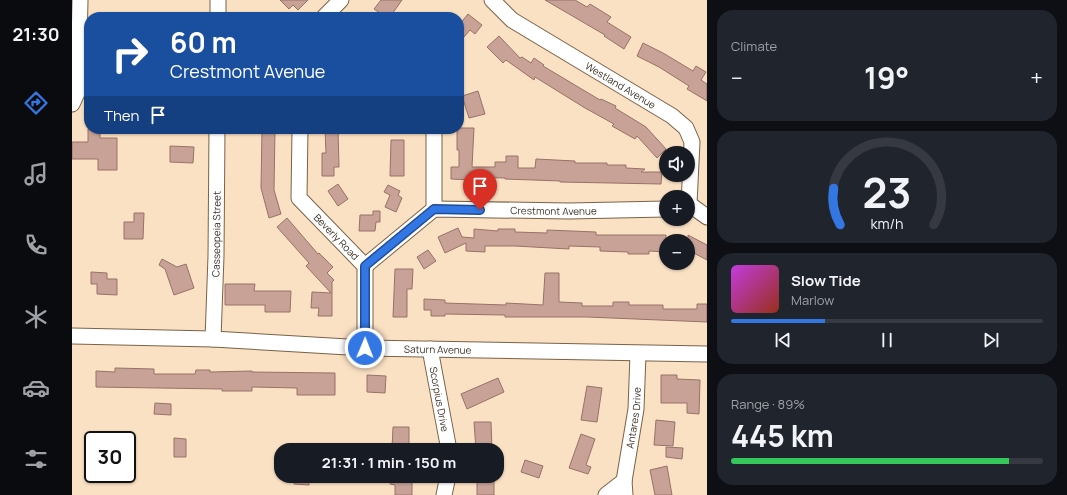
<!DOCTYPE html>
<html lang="en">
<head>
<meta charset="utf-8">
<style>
	body { margin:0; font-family:Manrope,sans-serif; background:#20242c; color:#f1f3f6; height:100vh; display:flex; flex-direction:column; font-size:15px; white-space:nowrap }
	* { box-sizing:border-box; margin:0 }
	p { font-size:13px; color:#9ea1a6 }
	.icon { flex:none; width:22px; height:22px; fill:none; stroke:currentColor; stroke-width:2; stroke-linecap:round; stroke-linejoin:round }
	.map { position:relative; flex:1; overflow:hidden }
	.details { display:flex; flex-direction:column; gap:10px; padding:10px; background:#0d0f14; width:360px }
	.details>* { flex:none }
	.guide { position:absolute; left:12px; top:12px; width:380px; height:122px; border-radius:16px; box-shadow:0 1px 3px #0004; background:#1a4fa0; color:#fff; overflow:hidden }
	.tools { position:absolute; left:587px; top:146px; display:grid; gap:8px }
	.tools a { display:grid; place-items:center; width:36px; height:36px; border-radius:50%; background:#171b24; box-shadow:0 1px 3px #0004; font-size:20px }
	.speed { position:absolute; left:12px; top:431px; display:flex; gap:8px; font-size:20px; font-weight:700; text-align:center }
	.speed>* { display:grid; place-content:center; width:52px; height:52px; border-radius:50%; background:#171b24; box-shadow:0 1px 3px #0004; line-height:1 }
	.speed .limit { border:2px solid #111; border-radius:6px; background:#fff; color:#111 }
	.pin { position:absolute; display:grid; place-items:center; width:34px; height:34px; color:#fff; margin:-41px -17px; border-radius:50% 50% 50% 0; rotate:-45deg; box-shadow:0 0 4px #0007 }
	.pin .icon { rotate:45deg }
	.me { position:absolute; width:44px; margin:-22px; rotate:1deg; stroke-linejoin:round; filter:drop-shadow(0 0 3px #0008) }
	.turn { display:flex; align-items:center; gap:14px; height:84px; padding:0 20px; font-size:18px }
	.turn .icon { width:52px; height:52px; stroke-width:2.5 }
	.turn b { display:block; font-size:28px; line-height:34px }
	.then { display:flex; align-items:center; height:38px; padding:0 20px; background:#0003; gap:8px; font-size:15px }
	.big { font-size:30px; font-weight:700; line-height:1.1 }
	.details .widget { flex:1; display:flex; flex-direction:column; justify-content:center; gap:6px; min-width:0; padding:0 14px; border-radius:16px; background:#20242c }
	.details .dial { align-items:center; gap:0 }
	.dial svg { height:104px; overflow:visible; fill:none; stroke:#363941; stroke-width:7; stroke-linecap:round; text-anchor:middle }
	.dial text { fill:#f1f3f6; stroke:none }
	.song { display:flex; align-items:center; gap:12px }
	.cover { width:48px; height:48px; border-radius:6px; background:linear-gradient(135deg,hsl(290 70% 55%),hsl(10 70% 35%)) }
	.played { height:4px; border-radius:2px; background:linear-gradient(90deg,#3277e4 30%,#363941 30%) }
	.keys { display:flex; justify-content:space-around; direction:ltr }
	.heat { display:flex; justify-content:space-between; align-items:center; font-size:22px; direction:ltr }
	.charge { height:6px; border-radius:3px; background:linear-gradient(90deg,#34c759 89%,#363941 0) }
	.trip { position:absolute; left:202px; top:443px; width:230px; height:40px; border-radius:16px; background:#171b24; box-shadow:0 1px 3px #0004; font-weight:700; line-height:40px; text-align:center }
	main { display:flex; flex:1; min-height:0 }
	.tab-bar { display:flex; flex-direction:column; width:72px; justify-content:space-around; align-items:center; background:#090b0e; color:#9ea1a6 }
	.tab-bar .icon { width:28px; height:28px }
	.tab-bar .selected { color:#3277e4 }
	.tab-bar b { font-size:18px; color:#f1f3f6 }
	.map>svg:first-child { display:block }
	.building { fill:#c9a297; stroke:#977267 }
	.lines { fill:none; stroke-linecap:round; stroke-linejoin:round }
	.minor-casing { stroke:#796247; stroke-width:17 }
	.minor { stroke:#fff; stroke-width:15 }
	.route-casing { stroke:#204d94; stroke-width:10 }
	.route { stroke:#3277e4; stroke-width:7 }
	.labels { text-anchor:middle; stroke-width:3; stroke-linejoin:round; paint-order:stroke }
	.street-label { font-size:10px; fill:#3c3226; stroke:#fff }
</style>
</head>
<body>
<main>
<nav class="tab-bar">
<b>21:30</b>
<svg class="icon selected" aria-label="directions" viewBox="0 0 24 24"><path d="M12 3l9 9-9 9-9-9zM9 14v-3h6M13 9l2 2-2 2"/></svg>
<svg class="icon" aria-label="music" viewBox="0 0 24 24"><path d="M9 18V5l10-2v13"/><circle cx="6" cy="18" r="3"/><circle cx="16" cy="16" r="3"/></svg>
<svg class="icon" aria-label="phone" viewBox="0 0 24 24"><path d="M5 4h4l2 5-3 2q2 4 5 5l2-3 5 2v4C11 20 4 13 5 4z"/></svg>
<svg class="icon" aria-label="climate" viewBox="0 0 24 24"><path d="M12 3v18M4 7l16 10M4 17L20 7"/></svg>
<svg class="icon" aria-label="car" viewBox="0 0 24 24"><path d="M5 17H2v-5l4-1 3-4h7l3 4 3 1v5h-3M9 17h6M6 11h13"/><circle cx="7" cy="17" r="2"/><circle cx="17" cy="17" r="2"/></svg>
<svg class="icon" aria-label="filters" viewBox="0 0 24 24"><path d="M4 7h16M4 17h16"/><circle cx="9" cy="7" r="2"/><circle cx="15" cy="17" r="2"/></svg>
</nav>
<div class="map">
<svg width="635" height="495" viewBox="0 0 635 495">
	<rect width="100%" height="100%" fill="#fbe1c3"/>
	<path class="building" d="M208 0H236L226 10 221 5 217 9Z
		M309 0H330L318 17H314L302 9Z
		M473 0H503L515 7 518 4 539 17 535 22 559 37 552 49 532 36 533 35Z
		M396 14 410 25 403 34 398 30 392 37 387 33V25Z
		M427 36 448 58 450 57 459 63 462 58 472 65 471 66 528 100 529 99 544 106 543 108 574 127 594 149 585 158 565 136 563 139 540 126 542 124 513 108 463 77 462 80 434 60 431 63 415 47Z
		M571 43 591 53 621 71 624 66 634 72 629 80 635 84V101L615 89 617 86 587 67 565 56Z
		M406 91 413 114 397 118 390 96Z
		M387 128H402L400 167H423V162H434V156H446V168H463L464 159 503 161V163H535V165H554V168L573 169 569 172H590L589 184 488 182V181L433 179V178L400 177V180L379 179V167H387V150H385V129Z
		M16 129H28V138H45V170H26V159H0V142H16Z
		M190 129H203L202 190 209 214 197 218 189 188Z
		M253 129H266L267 167H262V176H250V153H254Z
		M319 140H332V176H318Z
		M98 146 122 147 121 163 98 162Z
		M266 184 276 199 266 206 256 191Z
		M316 185 328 191 326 195 330 198 324 212 313 207 318 195 312 192Z
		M301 211H308V222H304L303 231H287L288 215H301Z
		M62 213H72L71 239H52V222H62Z
		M215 218 246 254 247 253 261 267 255 273 262 280 260 282V316H246L247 308H239L240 292 259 293 234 266 237 263 205 227Z
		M386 228 390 237 402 238V229L426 231V229H443V232L475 233V230L524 232V235H594V252L577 251V254H556V252L528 251V247L497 246V249L443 246H413V252L394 251V243L373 253 366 237Z
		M616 235 635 245V260L616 250Z
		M356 250 364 261 352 269 345 257Z
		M90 259 105 267 114 264 122 288 102 295 93 269 87 265Z
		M323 269H341L340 289H335V317H321Z
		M19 272 35 273V279H45V295L25 294V284H19Z
		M473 273H487V302L510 303V306H541V302H557V305H591V309H625V304H635V322L515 317H433V315L373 314V316H359V310H352V299L373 300V303L403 304 434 305V303L471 305Z
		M153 284H183L182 291H219L218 312H193V305H153Z
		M43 368 82 369V374H123L124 370H138V372L180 371V372L263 373V395H225V388L180 387V391H150V389L24 387V371L43 372Z
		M295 375 314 376 313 393 295 392Z
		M589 375H605V379L628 380 627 414 615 413V403H589Z
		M426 378 432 392 395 409 389 394Z
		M515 386 530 388 525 422 509 420Z
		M83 403 99 404V415L82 414Z
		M584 420 603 422 601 446 582 445Z
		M402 422H419L420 450H404Z
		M321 427H337V449H320Z
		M509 434 523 439 514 465 519 467 516 474 497 468Z
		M102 438 114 439V457H102Z
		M594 447 611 448 610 459 594 457Z
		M453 460 471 466 467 478 449 472Z
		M595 466 600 495H583L578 470Z
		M222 476H237V485L222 484Z
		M318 476H340V495H323V485L318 484Z
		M405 480H422V495H405Z"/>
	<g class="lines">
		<g class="minor-casing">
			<g id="minor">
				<path id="s1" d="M420 0 440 20 600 116 614 128 620 142 617 204"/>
				<path d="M146 17V0"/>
				<path d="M252 17 269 0"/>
				<path d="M0 104 6 91 8 0"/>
				<path id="s2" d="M228 129 227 198 293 266V348"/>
				<path d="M617 204 635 217"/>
				<path d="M362 209V129"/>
				<path id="s3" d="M293 266 362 209 497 211 594 209"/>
				<path id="s4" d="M0 336 141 339 293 348 635 354"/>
				<path id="s5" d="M141 339 144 256 145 129"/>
				<path id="s6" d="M358 349 377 450"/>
				<path id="s7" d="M552 481 564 409 566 354"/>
				<path d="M372 495 376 476"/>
				<path d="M534 495 552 481 553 495"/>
			</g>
		</g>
		<use href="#minor" class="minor"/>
	</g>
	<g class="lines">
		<g class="route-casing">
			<path id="route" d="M293 348V266L362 209 408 210"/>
		</g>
		<use href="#route" class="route"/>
	</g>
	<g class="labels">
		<g class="street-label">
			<text dy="4" stroke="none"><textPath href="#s1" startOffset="155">Westland Avenue</textPath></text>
			<text dy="4" stroke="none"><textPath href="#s3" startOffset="209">Crestmont Avenue</textPath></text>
			<text dy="4" stroke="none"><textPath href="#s5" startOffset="105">Casseopeia Street</textPath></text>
			<text dy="4" stroke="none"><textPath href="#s2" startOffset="123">Beverly Road</textPath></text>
			<text dy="4" stroke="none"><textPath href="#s4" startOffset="366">Saturn Avenue</textPath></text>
			<text dy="4" stroke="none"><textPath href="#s6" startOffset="51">Scorpius Drive</textPath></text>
			<text dy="4" stroke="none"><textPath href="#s7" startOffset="64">Antares Drive</textPath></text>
		</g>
	</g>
</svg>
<div class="tools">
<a><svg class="icon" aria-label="sound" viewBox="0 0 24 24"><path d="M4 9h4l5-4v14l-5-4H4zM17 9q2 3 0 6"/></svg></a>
<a>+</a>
<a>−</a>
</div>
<div class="speed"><div class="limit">30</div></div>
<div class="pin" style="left:408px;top:210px;background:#d93025"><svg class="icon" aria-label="arrive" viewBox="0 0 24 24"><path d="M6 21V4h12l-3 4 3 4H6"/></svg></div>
<svg class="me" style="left:293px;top:348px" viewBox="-20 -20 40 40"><circle r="17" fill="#3277e4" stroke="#fff" stroke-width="3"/><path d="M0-11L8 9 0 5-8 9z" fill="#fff"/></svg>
<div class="trip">21:31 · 1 min · 150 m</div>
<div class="guide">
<div class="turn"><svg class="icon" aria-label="right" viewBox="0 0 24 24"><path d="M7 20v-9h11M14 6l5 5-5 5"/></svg><div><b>60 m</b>Crestmont Avenue</div></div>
<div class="then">Then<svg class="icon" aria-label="arrive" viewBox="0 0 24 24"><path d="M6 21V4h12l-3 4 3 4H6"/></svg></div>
</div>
</div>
<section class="details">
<div class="widget"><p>Climate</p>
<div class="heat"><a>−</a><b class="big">19°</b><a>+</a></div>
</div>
<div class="widget dial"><svg viewBox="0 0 100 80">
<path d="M14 69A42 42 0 1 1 86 69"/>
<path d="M14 69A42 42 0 0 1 9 41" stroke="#3277e4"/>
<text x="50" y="56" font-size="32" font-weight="700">23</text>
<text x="50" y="72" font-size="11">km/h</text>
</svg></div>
<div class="widget">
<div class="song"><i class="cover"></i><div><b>Slow Tide</b><p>Marlow</p></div></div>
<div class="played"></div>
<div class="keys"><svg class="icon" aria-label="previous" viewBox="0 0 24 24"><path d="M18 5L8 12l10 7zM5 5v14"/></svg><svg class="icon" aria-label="pause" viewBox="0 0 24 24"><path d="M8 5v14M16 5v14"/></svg><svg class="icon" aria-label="next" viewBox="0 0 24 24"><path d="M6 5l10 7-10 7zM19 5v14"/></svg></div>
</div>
<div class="widget"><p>Range · 89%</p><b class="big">445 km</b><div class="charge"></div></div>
</section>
</main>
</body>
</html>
